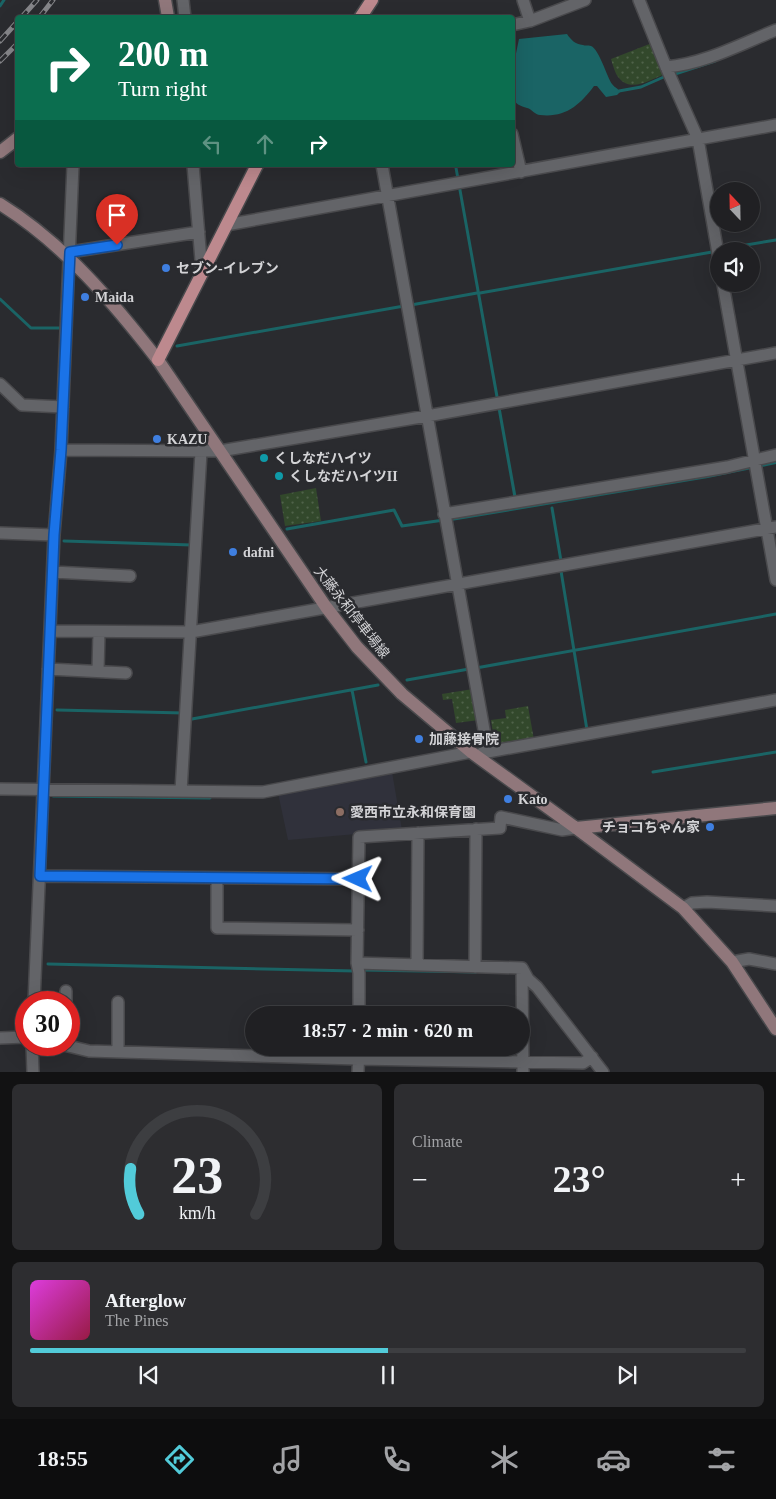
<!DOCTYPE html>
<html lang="en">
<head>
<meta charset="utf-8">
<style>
	body { margin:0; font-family:"Times New Roman","Noto Sans JP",serif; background:#2d2d30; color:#f1f3f6; height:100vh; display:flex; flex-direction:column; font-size:19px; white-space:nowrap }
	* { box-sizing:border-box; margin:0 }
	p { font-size:16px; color:#a2a3a6 }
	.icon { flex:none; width:28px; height:28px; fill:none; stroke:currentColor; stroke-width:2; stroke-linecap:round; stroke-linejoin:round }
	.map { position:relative; height:1072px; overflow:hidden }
	.drawer { display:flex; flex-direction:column; gap:12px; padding:12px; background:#121213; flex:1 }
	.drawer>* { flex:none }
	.guide { position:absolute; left:15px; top:15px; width:500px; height:152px; border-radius:5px; box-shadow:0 5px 20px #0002,0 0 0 1px #3d3e41; background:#0b6e4f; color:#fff; overflow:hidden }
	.needle { width:32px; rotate:338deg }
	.buttons { position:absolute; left:710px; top:182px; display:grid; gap:10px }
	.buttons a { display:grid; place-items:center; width:50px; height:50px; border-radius:50%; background:#202023; box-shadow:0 5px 20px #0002,0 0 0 1px #3d3e41; font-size:25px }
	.speed { position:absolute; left:15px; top:991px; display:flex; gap:10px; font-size:25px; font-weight:700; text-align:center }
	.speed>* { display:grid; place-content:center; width:65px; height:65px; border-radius:50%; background:#202023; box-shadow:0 5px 20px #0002,0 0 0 1px #3d3e41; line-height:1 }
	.speed .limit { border:8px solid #d22; background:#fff; color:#111 }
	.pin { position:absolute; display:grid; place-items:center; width:42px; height:42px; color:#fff; margin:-51px -21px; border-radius:50% 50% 50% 0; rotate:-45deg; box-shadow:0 0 5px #0007 }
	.pin .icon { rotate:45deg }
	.me { position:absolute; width:55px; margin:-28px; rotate:271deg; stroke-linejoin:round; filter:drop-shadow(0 0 4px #0008) }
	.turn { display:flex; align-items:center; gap:18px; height:105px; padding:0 20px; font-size:22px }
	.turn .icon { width:65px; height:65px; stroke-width:2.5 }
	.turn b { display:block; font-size:35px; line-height:42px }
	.lanes { display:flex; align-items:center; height:48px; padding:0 20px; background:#0003; justify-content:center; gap:25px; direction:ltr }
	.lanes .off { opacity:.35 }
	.big { font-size:38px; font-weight:700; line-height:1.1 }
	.drawer .widget { flex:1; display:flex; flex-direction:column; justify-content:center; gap:8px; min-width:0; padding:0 18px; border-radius:8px; background:#2d2d30 }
	.drawer .dial { align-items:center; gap:0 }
	.dial svg { height:130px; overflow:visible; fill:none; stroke:#3d3e41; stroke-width:7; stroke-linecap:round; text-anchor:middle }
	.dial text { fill:#f1f3f6; stroke:none }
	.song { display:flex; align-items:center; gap:15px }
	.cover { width:60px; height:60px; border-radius:8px; background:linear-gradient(135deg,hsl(300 70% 55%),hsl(340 70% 35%)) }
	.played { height:5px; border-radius:2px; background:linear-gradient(90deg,#52cbd9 50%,#3d3e41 50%) }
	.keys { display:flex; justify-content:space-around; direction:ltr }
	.heat { display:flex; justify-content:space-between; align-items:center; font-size:28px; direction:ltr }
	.drawer .tiles { flex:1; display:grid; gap:12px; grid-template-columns:1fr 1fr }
	.widget:last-child { grid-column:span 2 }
	.trip { position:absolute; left:245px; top:1006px; width:285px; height:50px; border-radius:25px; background:#202023; box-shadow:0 5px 20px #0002,0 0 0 1px #3d3e41; font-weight:700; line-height:50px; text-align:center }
	.tab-bar { display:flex; height:80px; justify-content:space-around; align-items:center; background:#0d0d0e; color:#a2a3a6 }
	.tab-bar .icon { width:35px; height:35px }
	.tab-bar .on { color:#52cbd9 }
	.tab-bar b { font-size:22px; color:#f1f3f6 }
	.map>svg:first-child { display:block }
	.built { fill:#30313b }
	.garden { fill:url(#garden-dots) }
	.water { fill:#1a6465 }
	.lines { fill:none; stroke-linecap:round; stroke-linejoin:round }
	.stream { stroke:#1a6465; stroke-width:3 }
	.street-casing { stroke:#49494c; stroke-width:14 }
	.secondary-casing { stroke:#49494c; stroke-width:15 }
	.primary-casing { stroke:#49494c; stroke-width:15 }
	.street { stroke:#636468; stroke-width:11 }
	.secondary { stroke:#90777b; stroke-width:12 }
	.primary { stroke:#bd898e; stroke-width:12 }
	.rail-casing { stroke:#86868a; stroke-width:5 }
	.rail { stroke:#2a2b2f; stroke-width:3; stroke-dasharray:9; stroke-linecap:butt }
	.route-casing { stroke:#114b97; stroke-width:12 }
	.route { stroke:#1a73e8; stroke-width:9 }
	.shop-dot { fill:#3f7fe0; stroke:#2a2b2f; stroke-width:2 }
	.culture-dot { fill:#0f9aa8; stroke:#2a2b2f; stroke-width:2 }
	.education-dot { fill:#8d6e63; stroke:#2a2b2f; stroke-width:2 }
	.labels { text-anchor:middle; stroke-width:5; stroke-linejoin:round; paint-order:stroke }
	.poi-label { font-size:14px; font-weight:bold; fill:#d3d3d6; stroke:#2a2b2f; text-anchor:start }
	.street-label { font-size:14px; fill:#d3d3d6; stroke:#2a2b2f }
</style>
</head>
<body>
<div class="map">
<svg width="776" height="1072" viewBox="0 0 776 1072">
	<defs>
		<pattern id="garden-dots" width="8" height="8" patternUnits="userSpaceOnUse" patternTransform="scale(1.25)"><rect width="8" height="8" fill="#32482b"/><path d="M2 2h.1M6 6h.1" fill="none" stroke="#4f6249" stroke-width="1.8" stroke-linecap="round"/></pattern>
	</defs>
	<rect width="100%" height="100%" fill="#2a2b2f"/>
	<path class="built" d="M392 772 402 830 288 840 278 793Z"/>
	<path class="garden" d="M652 43 665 74C652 79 631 93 619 78 615 74 613 65 611 59Z
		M316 488 321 521 285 526 280 495Z
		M473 689 479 720 456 723 452 699 443 700 442 694Z
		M528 706 534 740 494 747 490 744 488 734 493 733 491 720 506 718 505 710Z"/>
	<path class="water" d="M567 34C571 40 575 44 583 45 585 46 588 45 591 46 599 49 607 77 612 84 615 88 618 88 620 92L617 95 606 97 597 86H594C580 105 565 118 540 115 535 115 532 109 527 108 521 106 514 104 513 97 509 82 516 54 519 39Z
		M454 165H457L518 505 776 460V464L708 478 451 521 443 519 515 506Z"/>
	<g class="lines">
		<path class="stream" d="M0 6 4 0
			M675 74 715 61
			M619 91 641 87 666 76
			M722 249 776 240
			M480 293 712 252
			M0 299 31 328H60
			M411 305 477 293
			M177 346 404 306
			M552 508 561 561
			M287 529 394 510 402 526 444 520
			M64 541 192 545
			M561 571 587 730
			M476 668 776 614
			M407 680 469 669
			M352 690 366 762
			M57 710 184 713
			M192 719 378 685
			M653 772 776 752
			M53 796 210 798
			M48 964 355 971
			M364 970 476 972"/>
		<g class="street-casing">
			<path id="street" d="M183 0 185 18
				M523 0 530 21
				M639 0 666 67 698 139 719 259
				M512 25 530 21 585 0
				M666 67C704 64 741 44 776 30
				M512 134 521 172
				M193 165 202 272
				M382 165 488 752
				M226 225 776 125
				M70 252 199 232
				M723 284 776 580
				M0 384 22 405 63 407
				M61 450 220 451 427 416 776 353
				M444 514 727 467 776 455
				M0 533 54 535
				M53 572 130 576
				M50 631 191 632 776 527
				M48 669 126 673
				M98 671 99 632
				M482 753 776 700
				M0 789 263 792 471 752
				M181 791 201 452
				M40 876 358 879
				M217 878V928L358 930
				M683 908 692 903 707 902 776 906
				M732 962 749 959 776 964
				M357 963 522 968
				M417 965 418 833
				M475 967 476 829
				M522 968 528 979 537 987 603 1072
				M522 969 523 1072
				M34 1002 54 535 61 450 73 165
				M66 1002V991
				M359 1015V973L357 963 359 837 500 828 501 817 562 830 576 828
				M0 1038 26 1037
				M32 1045 33 1072
				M64 1045 89 1051 358 1059 583 1063 592 1057
				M118 1052V1002
				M358 1072 359 1048"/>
		</g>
		<g class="secondary-casing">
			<path id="secondary" d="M165 0 168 17
				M0 152 18 138
				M0 204C63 243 113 302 158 360L326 607 357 647 402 694 471 752 576 828 683 908 732 962 776 1029
				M576 828 776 808"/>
		</g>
		<g class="primary-casing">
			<path id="primary" d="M360 18 372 0
				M158 360 257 165"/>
		</g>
		<use href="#street" class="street"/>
		<use href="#secondary" class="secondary"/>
		<use href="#primary" class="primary"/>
		<g class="rail-casing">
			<path id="rail" d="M21 18 37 0
				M39 18 53 0
				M0 41 18 21
				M0 61 18 43"/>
		</g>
		<use href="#rail" class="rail"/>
	</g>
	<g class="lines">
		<g class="route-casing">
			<path id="route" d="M117 245 70 252 61 450 54 535 40 876 358 879"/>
		</g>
		<use href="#route" class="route"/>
	</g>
	<g class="shop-dot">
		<circle cx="166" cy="268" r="5"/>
		<circle cx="85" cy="297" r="5"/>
		<circle cx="157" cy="439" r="5"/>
		<circle cx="233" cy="552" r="5"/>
		<circle cx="419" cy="739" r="5"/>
		<circle cx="508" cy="799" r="5"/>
		<circle cx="710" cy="827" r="5"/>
	</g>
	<g class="culture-dot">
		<circle cx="264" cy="458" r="5"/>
		<circle cx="279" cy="476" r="5"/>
	</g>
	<circle class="education-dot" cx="340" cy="812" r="5"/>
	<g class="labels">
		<g class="poi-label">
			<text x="176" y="273">セブン-イレブン</text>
			<text x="95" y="302">Maida</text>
			<text x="167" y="444">KAZU</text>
			<text x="274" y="463">くしなだハイツ</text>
			<text x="289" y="481">くしなだハイツII</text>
			<text x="243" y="557">dafni</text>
			<text x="429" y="744">加藤接骨院</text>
			<text x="518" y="804">Kato</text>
			<text x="350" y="817">愛西市立永和保育園</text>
			<text x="700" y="832" text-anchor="end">チョコちゃん家</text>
		</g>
		<g class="street-label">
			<text transform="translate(352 612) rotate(52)" y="5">大藤永和停車場線</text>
		</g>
	</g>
</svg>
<div class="buttons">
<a><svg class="needle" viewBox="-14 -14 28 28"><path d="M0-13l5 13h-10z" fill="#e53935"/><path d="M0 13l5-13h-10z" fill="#a2a3a6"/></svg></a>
<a><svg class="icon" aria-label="sound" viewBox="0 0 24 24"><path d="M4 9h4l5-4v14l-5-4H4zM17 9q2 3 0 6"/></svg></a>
</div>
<div class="speed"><div class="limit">30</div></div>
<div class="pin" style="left:117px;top:245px;background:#d93025"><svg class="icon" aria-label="arrive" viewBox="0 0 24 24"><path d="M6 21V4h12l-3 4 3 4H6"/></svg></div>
<svg class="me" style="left:358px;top:879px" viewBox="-20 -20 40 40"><path d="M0-17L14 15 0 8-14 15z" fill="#1a73e8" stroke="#fff" stroke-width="4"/></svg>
<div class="trip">18:57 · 2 min · 620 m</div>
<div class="guide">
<div class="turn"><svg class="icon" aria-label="right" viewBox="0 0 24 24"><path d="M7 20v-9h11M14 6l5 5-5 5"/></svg><div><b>200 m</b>Turn right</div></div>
<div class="lanes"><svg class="icon off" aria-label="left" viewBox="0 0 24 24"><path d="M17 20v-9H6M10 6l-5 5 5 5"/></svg><svg class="icon off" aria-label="ahead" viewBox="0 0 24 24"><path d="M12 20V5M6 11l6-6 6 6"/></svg><svg class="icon" aria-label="right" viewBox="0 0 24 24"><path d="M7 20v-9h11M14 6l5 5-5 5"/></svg></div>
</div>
</div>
<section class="drawer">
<div class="tiles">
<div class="widget dial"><svg viewBox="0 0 100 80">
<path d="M14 69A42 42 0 1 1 86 69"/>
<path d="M14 69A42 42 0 0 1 9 41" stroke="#52cbd9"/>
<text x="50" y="56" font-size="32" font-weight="700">23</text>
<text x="50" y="72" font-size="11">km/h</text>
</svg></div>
<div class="widget"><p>Climate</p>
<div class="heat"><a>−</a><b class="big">23°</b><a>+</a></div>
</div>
<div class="widget">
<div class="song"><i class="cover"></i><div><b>Afterglow</b><p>The Pines</p></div></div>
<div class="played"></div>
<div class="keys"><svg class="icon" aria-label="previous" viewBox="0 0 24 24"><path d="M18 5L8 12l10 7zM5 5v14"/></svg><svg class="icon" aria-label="pause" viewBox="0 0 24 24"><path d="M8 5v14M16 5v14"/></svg><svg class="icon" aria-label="next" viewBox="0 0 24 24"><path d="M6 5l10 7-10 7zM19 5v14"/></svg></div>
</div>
</div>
</section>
<nav class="tab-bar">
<b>18:55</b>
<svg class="icon on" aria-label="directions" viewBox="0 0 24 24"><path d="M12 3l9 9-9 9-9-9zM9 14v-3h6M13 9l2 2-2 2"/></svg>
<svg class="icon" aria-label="music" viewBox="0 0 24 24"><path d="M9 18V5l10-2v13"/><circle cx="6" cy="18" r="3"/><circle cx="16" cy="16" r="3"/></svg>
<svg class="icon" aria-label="phone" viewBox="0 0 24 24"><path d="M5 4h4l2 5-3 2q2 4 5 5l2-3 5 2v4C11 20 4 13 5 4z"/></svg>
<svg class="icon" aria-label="climate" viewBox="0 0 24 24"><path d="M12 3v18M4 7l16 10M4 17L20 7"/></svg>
<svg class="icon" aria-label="car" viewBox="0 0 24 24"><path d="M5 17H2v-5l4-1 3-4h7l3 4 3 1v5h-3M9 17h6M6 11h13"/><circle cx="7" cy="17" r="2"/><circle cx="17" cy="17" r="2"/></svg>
<svg class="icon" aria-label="filters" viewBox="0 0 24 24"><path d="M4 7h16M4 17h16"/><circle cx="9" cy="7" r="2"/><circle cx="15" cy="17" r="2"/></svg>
</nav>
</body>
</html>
